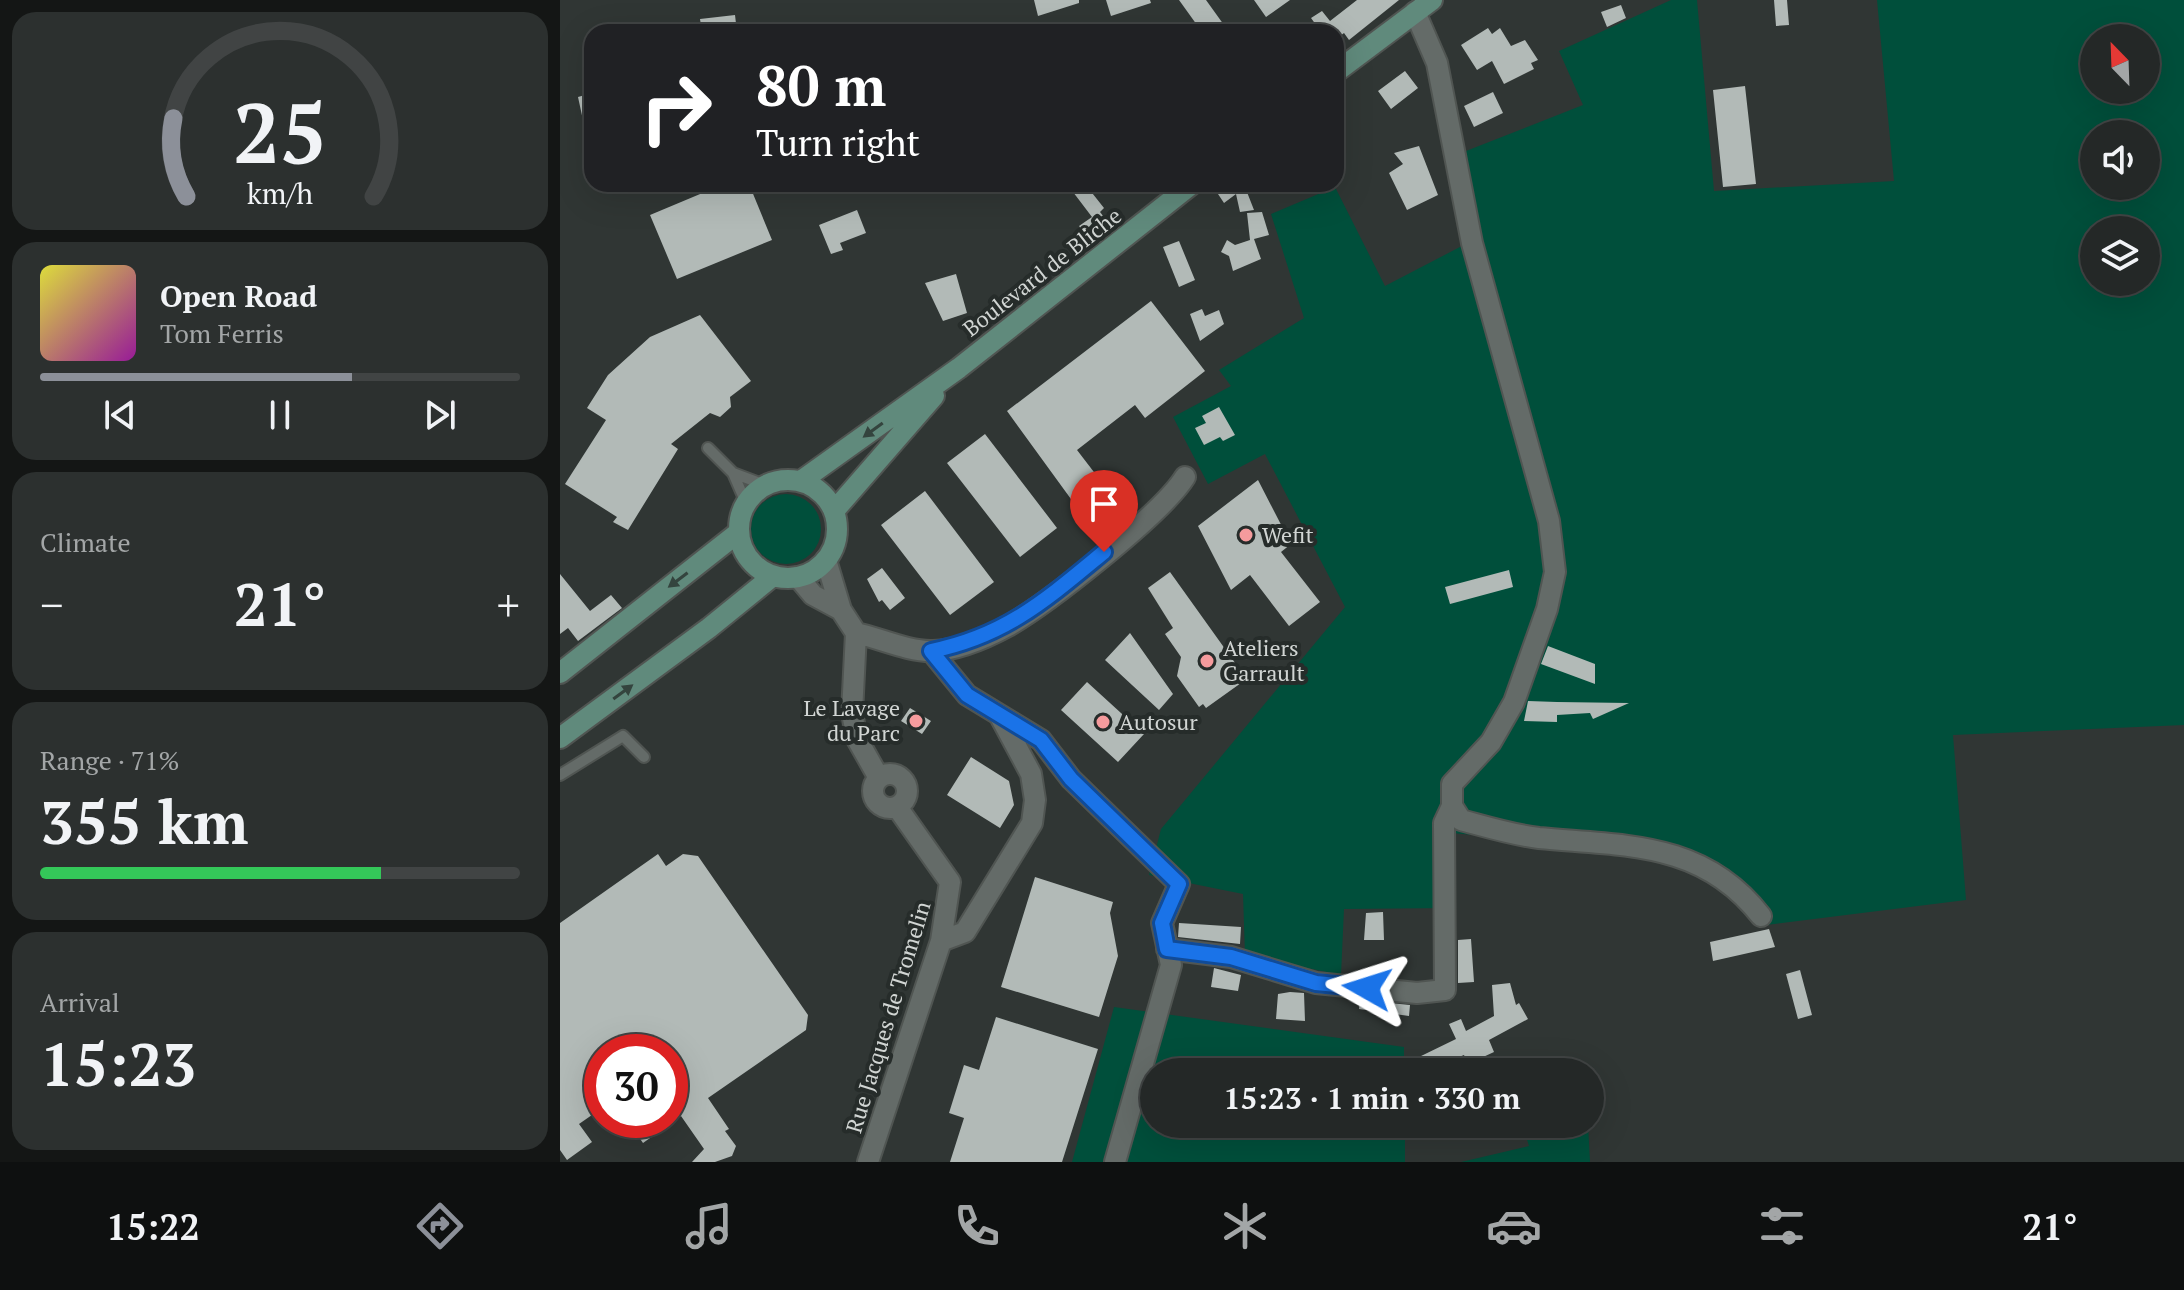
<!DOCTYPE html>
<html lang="en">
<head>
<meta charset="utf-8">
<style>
	body { margin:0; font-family:"PT Serif",serif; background:#2c302f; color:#f1f3f6; height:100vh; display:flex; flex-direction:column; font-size:30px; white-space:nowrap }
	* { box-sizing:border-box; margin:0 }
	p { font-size:26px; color:#a3a6a7 }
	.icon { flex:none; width:44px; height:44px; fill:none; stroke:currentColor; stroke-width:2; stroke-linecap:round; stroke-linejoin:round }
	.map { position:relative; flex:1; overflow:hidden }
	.side { display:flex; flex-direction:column; gap:12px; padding:12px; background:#141615; width:560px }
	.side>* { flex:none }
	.top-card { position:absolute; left:24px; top:24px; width:760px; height:168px; border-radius:24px; box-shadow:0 8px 32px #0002,0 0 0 2px #414444; background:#202124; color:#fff; overflow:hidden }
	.needle { width:52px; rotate:337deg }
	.tools { position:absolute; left:1520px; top:24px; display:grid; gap:16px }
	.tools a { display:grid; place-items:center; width:80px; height:80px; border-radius:50%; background:#242827; box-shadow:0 8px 32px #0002,0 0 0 2px #414444; font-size:40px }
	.speed { position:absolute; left:24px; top:1034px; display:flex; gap:16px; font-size:40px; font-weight:700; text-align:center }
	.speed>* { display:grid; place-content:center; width:104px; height:104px; border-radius:50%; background:#242827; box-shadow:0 8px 32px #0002,0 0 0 2px #414444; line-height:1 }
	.speed .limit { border:12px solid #d22; background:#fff; color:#111 }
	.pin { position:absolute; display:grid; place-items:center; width:68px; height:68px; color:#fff; margin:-82px -34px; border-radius:50% 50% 50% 0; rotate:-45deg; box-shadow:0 0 8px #0007 }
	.pin .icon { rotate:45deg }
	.me { position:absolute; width:88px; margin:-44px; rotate:276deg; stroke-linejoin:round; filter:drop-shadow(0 0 6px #0008) }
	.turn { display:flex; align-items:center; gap:28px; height:168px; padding:0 40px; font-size:36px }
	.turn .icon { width:104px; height:104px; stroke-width:2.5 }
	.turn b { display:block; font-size:56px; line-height:68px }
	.big { font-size:60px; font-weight:800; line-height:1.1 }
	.side .tile { flex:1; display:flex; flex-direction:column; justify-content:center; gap:12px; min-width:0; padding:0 28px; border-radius:24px; background:#2c302f }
	.side .dial { align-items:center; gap:0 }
	.dial svg { height:208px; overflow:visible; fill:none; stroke:#414444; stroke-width:7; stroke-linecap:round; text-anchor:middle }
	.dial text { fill:#f1f3f6; stroke:none }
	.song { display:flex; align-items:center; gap:24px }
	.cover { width:96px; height:96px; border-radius:12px; background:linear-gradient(135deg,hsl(60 70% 55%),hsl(300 70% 35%)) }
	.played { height:8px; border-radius:4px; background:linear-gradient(90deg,#8c9099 65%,#414444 65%) }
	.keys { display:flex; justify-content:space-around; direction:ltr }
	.heat { display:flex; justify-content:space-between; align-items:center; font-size:44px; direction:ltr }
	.charge { height:12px; border-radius:6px; background:linear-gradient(90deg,#34c759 71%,#414444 0) }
	.trip { position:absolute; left:580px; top:1058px; width:464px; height:80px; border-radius:40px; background:#242827; box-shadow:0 8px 32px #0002,0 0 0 2px #414444; font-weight:800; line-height:80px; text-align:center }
	.dock { display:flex; height:128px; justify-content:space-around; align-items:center; background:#0e1010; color:#a3a6a7 }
	.dock .icon { width:56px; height:56px }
	.dock .selected { color:#8c9099 }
	.dock b { font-size:36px; color:#f1f3f6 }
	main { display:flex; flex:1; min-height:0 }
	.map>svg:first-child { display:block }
	.green { fill:#004f3b; fill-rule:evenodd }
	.building { fill:#b2bab7 }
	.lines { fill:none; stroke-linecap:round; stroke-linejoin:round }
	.lane-casing { stroke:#505552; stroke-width:14 }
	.street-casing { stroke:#505552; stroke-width:24 }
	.secondary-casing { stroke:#505552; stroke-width:24 }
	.lane { stroke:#646b68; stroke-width:10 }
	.street { stroke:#646b68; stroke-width:20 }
	.secondary { stroke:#608a7c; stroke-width:20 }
	.oneway { fill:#34443e }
	.route-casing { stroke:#114b97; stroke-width:20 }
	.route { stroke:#1a73e8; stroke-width:14 }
	.poi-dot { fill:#f59b9d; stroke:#262c2a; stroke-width:3 }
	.labels { text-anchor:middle; stroke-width:8; stroke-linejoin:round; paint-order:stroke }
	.street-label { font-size:22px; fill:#d1d5d3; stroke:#262c2a }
	.poi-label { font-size:22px; fill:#d1d5d3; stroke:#262c2a; text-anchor:start }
</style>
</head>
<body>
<main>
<section class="side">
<div class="tile dial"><svg viewBox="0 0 100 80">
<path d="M14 69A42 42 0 1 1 86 69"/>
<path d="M14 69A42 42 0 0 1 9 39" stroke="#8c9099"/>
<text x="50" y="56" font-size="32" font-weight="700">25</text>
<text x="50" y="72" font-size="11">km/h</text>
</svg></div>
<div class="tile">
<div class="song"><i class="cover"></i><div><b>Open Road</b><p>Tom Ferris</p></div></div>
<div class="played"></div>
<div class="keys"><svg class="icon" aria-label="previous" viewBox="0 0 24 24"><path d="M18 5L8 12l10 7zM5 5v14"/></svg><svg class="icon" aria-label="pause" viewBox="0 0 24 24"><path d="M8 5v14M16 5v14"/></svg><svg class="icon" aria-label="next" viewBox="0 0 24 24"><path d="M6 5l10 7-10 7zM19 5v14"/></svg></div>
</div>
<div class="tile"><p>Climate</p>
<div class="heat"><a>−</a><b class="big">21°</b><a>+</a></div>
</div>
<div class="tile"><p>Range · 71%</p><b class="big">355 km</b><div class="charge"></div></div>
<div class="tile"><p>Arrival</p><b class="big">15:23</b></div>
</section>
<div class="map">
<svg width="1624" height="1162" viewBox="0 0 1624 1162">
	<rect width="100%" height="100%" fill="#303634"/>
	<path class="green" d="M1111 0H1137L1154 191 1334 181 1317 0H1624V725L1393 735 1406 900 1199 926 1155 883 1115 861 1017 844 891 833 894 908 784 909 781 975 685 955 683 894 589 875 601 829 785 607 705 454 648 484 613 417 671 386 659 370 744 318 711 214 775 187 825 286 921 236 906 151 1023 105 999 51ZM1534 38H1586V90H1534ZM1534 134H1586V186H1534ZM1534 230H1586V282H1534Z
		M191 529a35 35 0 1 1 70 0a35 35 0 1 1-70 0Z
		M554 1007 844 1047V1072H594V1124H845V1162H512Z
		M1001 1124H1028L1030 1162H901L969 1146 964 1130Z"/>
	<path class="building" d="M474 0H519V3L478 16Z
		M546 0H590L591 3 551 16Z
		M619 0H646L669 32H642Z
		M694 0H730L706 17Z
		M797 0H839L789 40 784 33 776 39V32H755L759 29 751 18 762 11 770 21Z
		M1214 0H1227L1229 25 1216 26Z
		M1061 5 1066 18 1047 27 1041 12Z
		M175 15 177 32H142L140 19Z
		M928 28 932 34 940 28 951 46 965 40 978 60 971 63 974 69 944 84 932 61 917 70 901 45Z
		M845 71 858 88 831 109 818 91Z
		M1185 86 1196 184 1163 187 1153 90Z
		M933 92 943 113 914 127 904 106Z
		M32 93V133L26 134 18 97Z
		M859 146 878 195 847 210 829 173 843 164 834 153Z
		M164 184H189L212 240 117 279 90 215Z
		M525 184 544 208 540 212 550 225 530 240 519 226 532 217 513 192Z
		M666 184H689L685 187 694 210 680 212 676 194 664 203 656 191Z
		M297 210 306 233 280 243 283 250 271 254 259 225Z
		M702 212 709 235 694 239 701 259 673 271 669 256 661 252 667 240 675 245 690 240 687 213Z
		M619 241 635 280 619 287 603 247Z
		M396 274 407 313 383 321 365 283Z
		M591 301 645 371 585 418 575 405 517 450 560 506 532 528 447 411Z
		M642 309 645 316 659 310 664 324 640 341 630 314Z
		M140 315 191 381 170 397 171 407 160 417 150 413 111 444 118 449 68 530 53 522 57 517 5 484 46 420 27 408 48 375 90 337Z
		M659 407 675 435 663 441 660 437 644 445 635 428 646 423 642 416Z
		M425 434 497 528 460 557 387 463Z
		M698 480 731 544 721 552 760 602 729 626 690 575 671 590 638 526Z
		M365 491 434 582 390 615 321 525Z
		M322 568 345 598 330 610 322 600 319 602 307 579Z
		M949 570 953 587 890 604 885 587Z
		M610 572 683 674 678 679 681 683 646 708 643 704 639 707 617 676 621 657 605 634 613 628 588 588Z
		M0 574 30 611 51 595 62 608 18 641 8 628 0 634Z
		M570 633 613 694 599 710 545 660Z
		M988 646 1035 664V684L981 664Z
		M527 682 584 734 558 762 501 710Z
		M968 701 997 702 1069 703 1033 719 1030 713 997 715V722L964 721Z
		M350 708 371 721 362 734 341 721Z
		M411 757 449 781 454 805 440 828 387 795Z
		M98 854 106 866 123 854 138 856 248 1015 246 1030 148 1098 169 1129 165 1131 176 1146 172 1156 155 1162H132L144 1149 121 1116 83 1143 67 1120H110V1052H42V1108L19 1124 32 1142 7 1160 0 1150V923Z
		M475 877 553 902 550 913 558 956 539 1017 441 987Z
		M823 912 824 940H804L806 913Z
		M619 923 681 927 680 944 618 937Z
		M1209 929 1215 947 1153 961 1150 942Z
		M911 939 914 982 898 983V940Z
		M654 968 681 975 678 991 651 987Z
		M1240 970 1252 1015 1238 1019 1226 974Z
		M950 983 956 1005 959 1003 968 1019 929 1040 934 1052 908 1064 904 1055 864 1071 859 1057 896 1039 889 1024 901 1019 906 1031 934 1016 932 985Z
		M730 992 744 993 745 1021 716 1019 718 994Z
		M800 1000 850 1005 849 1016 799 1009Z
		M436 1017 538 1049 502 1162H390L404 1118 389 1113 404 1065 419 1070Z"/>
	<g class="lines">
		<g class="lane-casing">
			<path id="lane" d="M148 448 173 473 186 503
				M173 473 205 485
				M0 775 63 736 84 757"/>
		</g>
		<g class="street-casing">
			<path id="street" d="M855 12 877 63 912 243 989 521 995 572 987 609 954 702 931 742 892 784V806L901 820C927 827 953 835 979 838 1065 846 1143 841 1201 916
				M266 560 281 610 296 633C319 638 349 652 373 651 399 650 426 638 448 626 488 603 602 514 625 477
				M238 577 253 595 281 610
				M296 633 292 713 297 739 319 778
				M371 651 407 695 481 740 511 779 619 884 602 923 611 965 555 1162
				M313 791a17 17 0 1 1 34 0a17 17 0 1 1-34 0Z
				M381 941 405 932 472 823 475 800 471 774 441 718
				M607 949 671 957 756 983 857 993 885 990 884 823 892 806
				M308 1162 381 941 390 882 337 807"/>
		</g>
		<g class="secondary-casing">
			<path id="secondary" d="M776 72 872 0
				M179 529a49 49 0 1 1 98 0a49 49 0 1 1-98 0Z
				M241 481 399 368 632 184
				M274 511 374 396
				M0 673 179 532
				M0 738 149 628 213 576"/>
		</g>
		<use href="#lane" class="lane"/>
		<use href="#street" class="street"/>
		<use href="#secondary" class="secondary"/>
	</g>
	<defs><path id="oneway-solid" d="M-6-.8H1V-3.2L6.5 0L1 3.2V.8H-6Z" transform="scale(2)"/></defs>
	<g class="oneway">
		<use href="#oneway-solid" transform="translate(313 430) rotate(144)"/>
		<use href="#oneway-solid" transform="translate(118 580) rotate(143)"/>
		<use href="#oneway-solid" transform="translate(63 692) rotate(-36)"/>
	</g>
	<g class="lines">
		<g class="route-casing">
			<path id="route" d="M544 552C487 599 446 636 371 651L407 695 481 740 511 779 619 884 602 923 607 949 671 957 756 983 807 988"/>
		</g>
		<use href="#route" class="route"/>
	</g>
	<g class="poi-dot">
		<circle cx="686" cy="535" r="8"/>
		<circle cx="647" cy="661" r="8"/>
		<circle cx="356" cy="721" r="8"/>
		<circle cx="543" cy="722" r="8"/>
	</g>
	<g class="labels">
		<g class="street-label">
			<text transform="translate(482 272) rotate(-38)" y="8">Boulevard de Bliche</text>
			<text transform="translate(328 1017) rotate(-73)" y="8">Rue Jacques de Tromelin</text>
		</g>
		<g class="poi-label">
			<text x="702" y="543">Wefit</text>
			<text x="663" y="656">Ateliers<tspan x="663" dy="25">Garrault</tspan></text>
			<text x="340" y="716" text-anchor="end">Le Lavage<tspan x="340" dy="25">du Parc</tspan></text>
			<text x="559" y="730">Autosur</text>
		</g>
	</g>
</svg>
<div class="tools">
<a><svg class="needle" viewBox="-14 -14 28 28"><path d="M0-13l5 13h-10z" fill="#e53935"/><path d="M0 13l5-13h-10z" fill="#a3a6a7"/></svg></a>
<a><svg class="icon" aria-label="sound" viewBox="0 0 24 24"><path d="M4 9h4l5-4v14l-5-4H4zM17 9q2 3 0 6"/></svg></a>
<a><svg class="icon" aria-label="layers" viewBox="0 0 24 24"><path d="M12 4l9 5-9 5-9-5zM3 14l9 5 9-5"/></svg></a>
</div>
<div class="speed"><div class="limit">30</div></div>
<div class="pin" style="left:544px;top:552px;background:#d93025"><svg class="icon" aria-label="arrive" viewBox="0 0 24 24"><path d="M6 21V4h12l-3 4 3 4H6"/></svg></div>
<svg class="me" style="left:807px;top:988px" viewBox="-20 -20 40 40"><path d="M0-17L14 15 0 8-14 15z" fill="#1a73e8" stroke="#fff" stroke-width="4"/></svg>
<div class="trip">15:23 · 1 min · 330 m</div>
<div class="top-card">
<div class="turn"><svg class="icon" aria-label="right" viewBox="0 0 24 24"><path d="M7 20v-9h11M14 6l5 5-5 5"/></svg><div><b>80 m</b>Turn right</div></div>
</div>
</div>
</main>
<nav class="dock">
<b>15:22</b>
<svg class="icon selected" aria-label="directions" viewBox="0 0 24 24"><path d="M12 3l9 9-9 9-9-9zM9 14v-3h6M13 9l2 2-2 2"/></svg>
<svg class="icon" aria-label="music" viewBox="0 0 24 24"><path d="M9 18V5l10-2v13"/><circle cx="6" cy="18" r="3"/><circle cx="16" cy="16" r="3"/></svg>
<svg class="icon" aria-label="phone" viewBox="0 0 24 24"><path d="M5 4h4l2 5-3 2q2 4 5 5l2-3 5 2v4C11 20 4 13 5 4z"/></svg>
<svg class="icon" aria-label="climate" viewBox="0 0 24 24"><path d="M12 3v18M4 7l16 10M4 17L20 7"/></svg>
<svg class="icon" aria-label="car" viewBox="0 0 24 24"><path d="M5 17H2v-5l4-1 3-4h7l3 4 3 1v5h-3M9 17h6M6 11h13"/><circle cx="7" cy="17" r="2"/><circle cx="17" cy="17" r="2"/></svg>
<svg class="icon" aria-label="filters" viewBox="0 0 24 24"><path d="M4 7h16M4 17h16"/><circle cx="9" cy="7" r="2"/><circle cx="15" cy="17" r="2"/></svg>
<b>21°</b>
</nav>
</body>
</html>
